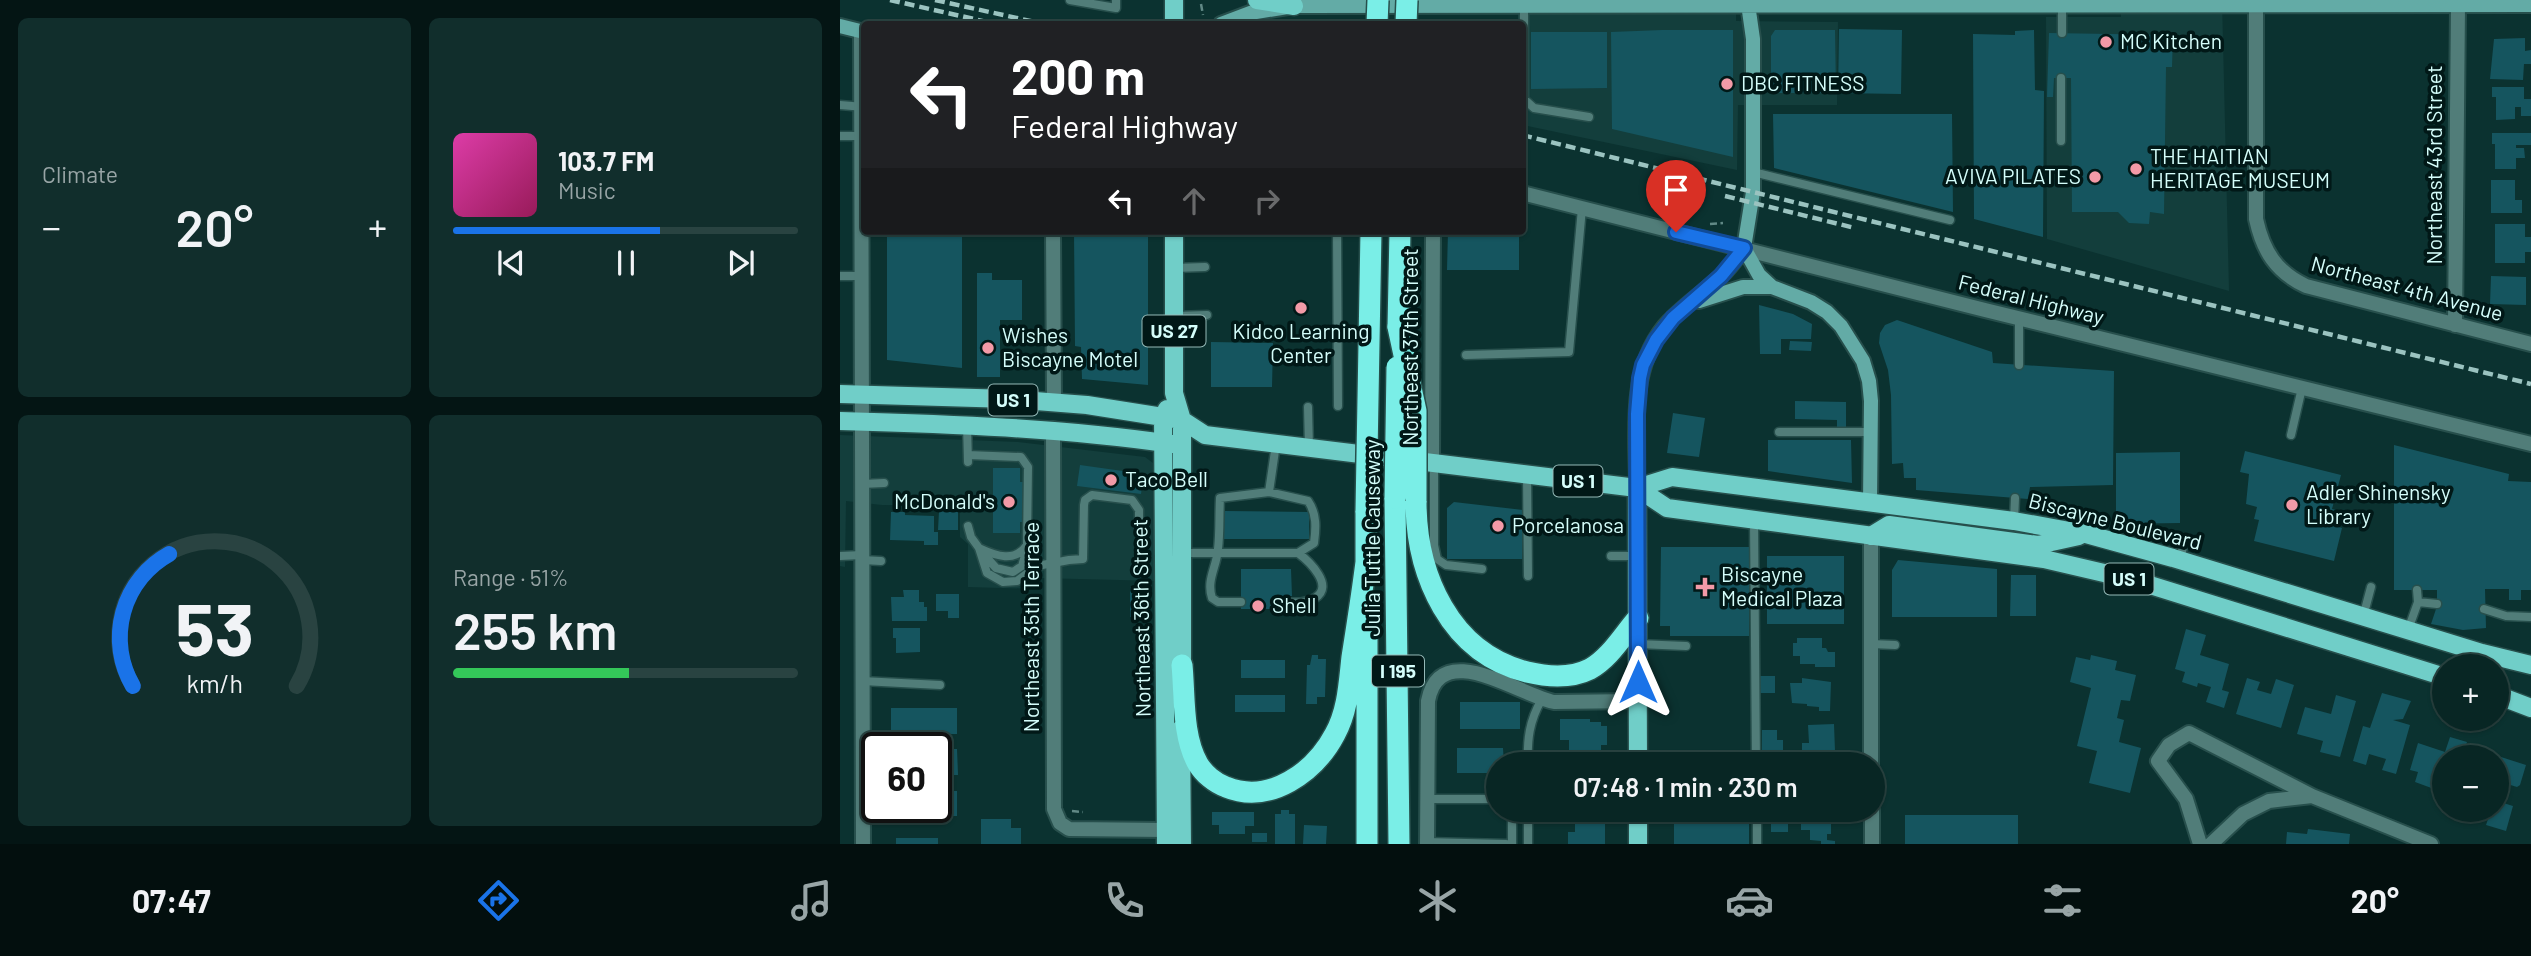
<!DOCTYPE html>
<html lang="en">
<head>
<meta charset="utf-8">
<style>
	body { margin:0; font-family:Barlow,sans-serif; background:#112e2c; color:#f1f3f6; height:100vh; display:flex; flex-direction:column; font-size:26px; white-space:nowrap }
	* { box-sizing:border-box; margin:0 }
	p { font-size:23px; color:#98a5a6 }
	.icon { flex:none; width:38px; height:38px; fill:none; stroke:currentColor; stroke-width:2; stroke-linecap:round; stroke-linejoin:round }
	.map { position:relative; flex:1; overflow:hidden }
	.sheet { display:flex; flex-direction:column; gap:18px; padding:18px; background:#041514; width:840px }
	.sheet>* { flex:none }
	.top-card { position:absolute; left:21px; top:21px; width:665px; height:214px; border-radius:7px; box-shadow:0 2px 5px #0004,0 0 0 2px #294341; background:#202124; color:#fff; overflow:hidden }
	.tools { position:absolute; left:1592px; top:654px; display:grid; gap:14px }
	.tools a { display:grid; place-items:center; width:77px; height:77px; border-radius:50%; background:#082624; box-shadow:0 2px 5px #0004,0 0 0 2px #294341; font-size:35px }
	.speed { position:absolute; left:21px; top:732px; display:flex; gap:14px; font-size:35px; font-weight:700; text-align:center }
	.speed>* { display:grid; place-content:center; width:91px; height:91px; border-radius:50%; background:#082624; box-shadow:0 2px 5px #0004,0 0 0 2px #294341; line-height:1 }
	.speed .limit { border:4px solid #111; border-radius:10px; background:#fff; color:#111 }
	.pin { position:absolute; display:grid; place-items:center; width:60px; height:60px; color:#fff; margin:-72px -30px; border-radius:50% 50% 50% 0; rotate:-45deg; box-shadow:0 0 7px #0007 }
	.pin .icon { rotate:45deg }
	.me { position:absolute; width:77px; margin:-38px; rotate:0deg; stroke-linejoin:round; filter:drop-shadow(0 0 5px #0008) }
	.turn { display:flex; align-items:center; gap:24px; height:147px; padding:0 35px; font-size:32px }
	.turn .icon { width:91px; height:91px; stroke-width:2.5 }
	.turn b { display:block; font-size:49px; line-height:60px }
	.lanes { display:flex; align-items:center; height:66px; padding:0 35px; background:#0003; justify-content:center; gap:35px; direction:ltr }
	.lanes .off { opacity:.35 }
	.big { font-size:52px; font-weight:600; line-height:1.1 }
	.sheet .tile { flex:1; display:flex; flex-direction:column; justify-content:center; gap:10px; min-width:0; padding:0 24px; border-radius:10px; background:#112e2c }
	.sheet .dial { align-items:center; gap:0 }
	.dial svg { height:182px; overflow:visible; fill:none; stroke:#294341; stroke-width:7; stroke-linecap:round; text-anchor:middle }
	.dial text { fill:#f1f3f6; stroke:none }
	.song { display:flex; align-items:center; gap:21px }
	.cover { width:84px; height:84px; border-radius:10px; background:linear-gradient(135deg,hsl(320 70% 55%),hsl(330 70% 35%)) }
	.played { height:7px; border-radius:4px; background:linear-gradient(90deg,#1a73e8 60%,#294341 60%) }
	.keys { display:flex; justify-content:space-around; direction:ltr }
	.heat { display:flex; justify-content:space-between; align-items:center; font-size:38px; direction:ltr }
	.charge { height:10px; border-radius:5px; background:linear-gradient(90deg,#34c759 51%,#294341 0) }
	.sheet .tiles { flex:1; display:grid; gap:18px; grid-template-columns:repeat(2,1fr) }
	.trip { position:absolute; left:646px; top:752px; width:399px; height:70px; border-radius:35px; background:#082624; box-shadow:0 2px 5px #0004,0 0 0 2px #294341; font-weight:600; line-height:70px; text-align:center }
	.dock { display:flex; height:112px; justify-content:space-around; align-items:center; background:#030f0e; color:#98a5a6 }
	.dock .icon { width:49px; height:49px }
	.dock .current { color:#1a73e8 }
	.dock b { font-size:32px; color:#f1f3f6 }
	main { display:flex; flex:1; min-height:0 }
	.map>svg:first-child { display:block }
	.built { fill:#133e3c }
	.building { fill:#15555f }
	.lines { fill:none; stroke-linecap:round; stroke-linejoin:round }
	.service-casing { stroke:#274f4c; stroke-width:11 }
	.minor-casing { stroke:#274f4c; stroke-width:18 }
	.tertiary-casing { stroke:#274f4c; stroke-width:18 }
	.secondary-casing { stroke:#274f4c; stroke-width:18 }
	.primary-casing { stroke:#274f4c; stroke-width:21 }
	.motorway-casing { stroke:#274f4c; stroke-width:24 }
	.path { stroke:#618986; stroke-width:2.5; stroke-dasharray:7 3.5; stroke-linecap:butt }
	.service { stroke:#517d79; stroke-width:8 }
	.minor { stroke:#517d79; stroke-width:14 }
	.tertiary { stroke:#517d79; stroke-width:14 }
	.secondary { stroke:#63aba6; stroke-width:14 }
	.primary { stroke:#70cec8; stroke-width:18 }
	.motorway { stroke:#7aeee7; stroke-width:21 }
	.rail { stroke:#9bc3c0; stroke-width:4.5; stroke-dasharray:10 5; stroke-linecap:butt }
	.motorway-bridge-casing { stroke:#274f4c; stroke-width:24; stroke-linecap:butt }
	.motorway-bridge { stroke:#7aeee7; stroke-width:21 }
	.route-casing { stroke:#114b97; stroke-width:18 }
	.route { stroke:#1a73e8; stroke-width:12 }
	.poi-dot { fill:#f39aa7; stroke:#011817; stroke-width:2.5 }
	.labels { text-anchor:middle; stroke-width:7; stroke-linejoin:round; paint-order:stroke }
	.shield { fill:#011817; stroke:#95b9b7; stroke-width:2 }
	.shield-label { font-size:19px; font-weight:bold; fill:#d5fefb }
	.poi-label { font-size:21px; fill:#d5fefb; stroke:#011817; text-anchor:start }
	.street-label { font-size:21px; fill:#d5fefb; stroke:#011817 }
</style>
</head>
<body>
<main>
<section class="sheet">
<div class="tiles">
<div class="tile"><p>Climate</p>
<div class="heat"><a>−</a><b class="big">20°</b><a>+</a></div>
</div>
<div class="tile">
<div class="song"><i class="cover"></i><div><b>103.7 FM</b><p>Music</p></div></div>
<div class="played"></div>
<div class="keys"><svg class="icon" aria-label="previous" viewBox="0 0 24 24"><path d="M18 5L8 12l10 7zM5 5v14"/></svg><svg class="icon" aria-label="pause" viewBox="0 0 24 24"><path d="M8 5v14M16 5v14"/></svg><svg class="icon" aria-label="next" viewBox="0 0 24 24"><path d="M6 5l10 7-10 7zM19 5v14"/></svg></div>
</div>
<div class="tile dial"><svg viewBox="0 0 100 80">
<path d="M14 69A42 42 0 1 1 86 69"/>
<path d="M14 69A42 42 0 0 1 30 11" stroke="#1a73e8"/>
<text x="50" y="56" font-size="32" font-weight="700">53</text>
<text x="50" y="72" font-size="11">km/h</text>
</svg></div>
<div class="tile"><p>Range · 51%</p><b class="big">255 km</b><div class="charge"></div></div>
</div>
</section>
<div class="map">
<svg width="1691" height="844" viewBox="0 0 1691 844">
	<rect width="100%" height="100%" fill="#0b3230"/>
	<path class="built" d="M678 0H896V21L998 22 997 105H898L897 170 683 125 682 24H597L598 21 678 19Z
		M1281 0H1382L1389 291 1207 239 1206 17H1281Z
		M0 435 178 442 305 457 317 466 319 581 199 578 200 589 128 587V544L120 537V506L42 505 6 501 5 567 0 566Z"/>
	<path class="building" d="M999 29 1062 30 1061 94 998 93Z
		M822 30H893V157L772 129 771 32Z
		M935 30H995L996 93H931V36Z
		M1194 30 1195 90 1204 91 1203 237 1134 219 1133 34 1175 35V31Z
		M691 32H767V88L691 89Z
		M1209 33 1333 35 1332 67H1326L1324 214 1310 212 1309 224 1289 223 1278 212H1232L1231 78H1214L1213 97H1207Z
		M1685 38V51L1691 50V64H1684L1683 80 1650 79 1654 39Z
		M1652 87H1684V99H1691V116H1681V107H1675V119L1656 120V97H1652Z
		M933 114H1112L1113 212 934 168Z
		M1652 133H1691V145H1676V148H1684L1685 158H1676V169H1655V144H1652Z
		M1651 180H1675V200H1682V213H1651Z
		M1655 224H1685V237H1691V252H1685V263H1655Z
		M47 231H122V368L47 360Z
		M234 231H308V385L242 379 241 347 235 346Z
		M608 231H679V270H607Z
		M137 273H152V280H182V320H160V377H137Z
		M1651 276 1686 277V305L1650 304Z
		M919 305 953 314 972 324 971 339H941V354H920Z
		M1057 320 1152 352 1153 363 1274 371 1273 485 1190 487 1188 499 1076 490V478H1064L1063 463 1052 464 1051 395 1048 370 1039 343 1040 333 1045 325Z
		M950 341 972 342 971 351 949 350Z
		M371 342 433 343 432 387H371Z
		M955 401 1006 402V427H997V420L955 419Z
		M833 413 865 418 859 457 827 453Z
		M928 440H1011L1012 483 928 471Z
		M1554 445 1669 474 1668 481 1691 482V590H1681V600H1669V589H1645L1646 628 1623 630 1591 624 1597 606V590H1554Z
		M1405 451 1501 475 1492 509 1496 510 1492 525 1502 528 1494 561 1414 541 1419 520 1414 519 1417 507 1406 504 1409 474 1400 472Z
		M1340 452V523L1276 524V453Z
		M240 465 304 474 301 494 237 486Z
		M153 468H180V482H184V522H180V533H153Z
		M614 502 683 510 682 559H607V508Z
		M99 511 118 512V530H98Z
		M384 511 469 512V539H384Z
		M51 512H65V515L94 516V532H98V545H84V541L50 540Z
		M821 547H909V636H830V626H820Z
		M927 556H1004V624H927Z
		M1058 560 1157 569V617H1052V570Z
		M401 569H451L452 596H435V609H401Z
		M1171 575H1196V616H1170Z
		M290 587H309V617H290Z
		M63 590H79V602H84V607H87V621H52L51 597H64Z
		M96 594H119V618H108V611H96Z
		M53 628H80V652L56 653V638H53Z
		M1346 629 1366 635 1360 655 1389 664 1382 690 1389 692 1384 708 1366 702 1371 687 1358 683 1357 687 1342 682 1345 672 1335 669Z
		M957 638H982V648H986L988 652H995V667H975V664H960V656H953V643H957Z
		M472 655H478V659H486L485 697H477V704H466L467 665H470Z
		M1251 655 1277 661 1275 670 1296 675 1290 701 1281 700 1277 718 1284 720 1279 742 1301 748 1290 793 1249 783 1257 751 1237 746 1251 688 1230 682 1236 657 1250 660Z
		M401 660H445V678H401Z
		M919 676H935V693H919Z
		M962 678 991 682 990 711H979V707L967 706V704L952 703 950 683H962Z
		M1407 678 1420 682 1417 690 1431 694 1436 679 1454 685 1441 728 1396 714Z
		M1542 693 1571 701 1563 719 1553 720 1570 725 1556 774 1542 770 1546 759 1529 754 1526 765 1513 761 1523 726 1530 728Z
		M395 695H445V712H395Z
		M1496 695 1516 701 1500 757 1480 752 1483 741 1457 734 1465 707 1491 714Z
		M620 702H680V729H620Z
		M51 708H117V734H51Z
		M720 719H750V722H761V726H767V745H761V753H754V765L736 764V754H729V740H720Z
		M994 724 995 751H985V755H962V743H969L968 725Z
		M922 730H937V740H943V751H922Z
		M1610 737 1627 742 1622 758H1605V793L1575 782 1578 772 1570 770 1578 743 1605 752Z
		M617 748H663L664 765H658V773H617Z
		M96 749H117L118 775H96Z
		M1639 750 1686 765 1680 785 1677 787 1657 781V758H1636Z
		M96 791H117V816H52V807H96Z
		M1657 801 1673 806 1666 831 1646 825 1651 810H1657Z
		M441 810H449V814H455V844H435V814H441Z
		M372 812H414V826H405V834H379V825H372Z
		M961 815H991V834H987V840L995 841V844H981V841L970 840V830H961Z
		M1065 815H1178V844H1065Z
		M735 816H765V844H728V832H735Z
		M931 817H948V832H931Z
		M141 819H171V828H181V844H141Z
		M834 820H909V844H834Z
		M464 825 487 826 486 844H463Z
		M1468 829 1510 834 1509 844H1446L1447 832 1467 834Z
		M412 833H427V842H412Z
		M56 838H98V844H56Z"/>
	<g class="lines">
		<g class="service-casing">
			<path id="service" d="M230 0 276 8V0
				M684 5V99L694 108 749 117
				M1222 33V5
				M0 105 24 107
				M1 136H21
				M1221 141V78
				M913 172 1110 220
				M497 231 498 406
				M334 268 365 267
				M0 276H21
				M335 316 367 315
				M626 355 729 352 742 208
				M1179 365V319
				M468 407 469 448
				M127 425 128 462
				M939 432H1031
				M1451 435 1462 388
				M128 455 181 457 188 467 187 545C175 563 156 556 139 548
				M594 464V545L597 559 606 565 642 569
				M687 475 688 576
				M22 484 44 483
				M429 492 468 501C477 514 476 528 474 543L458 553
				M914 520 916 765
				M1174 521 1175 498
				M128 526 131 537 139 548 147 573 163 582 177 581 197 566 229 560 243 559 244 505 245 500 252 495 292 500 299 510V529
				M141 551 156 568 173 572 182 566 187 548
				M342 553H458C469 561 495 586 475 598 464 605 448 602 435 602
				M0 556 22 555
				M771 556H796
				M22 560 41 561
				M1340 560 1345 538
				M1577 590 1578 602
				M401 602H378L372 598C366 580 377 566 378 549 380 532 379 515 380 498L429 492 436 444
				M1644 609 1666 616 1691 617
				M1523 617 1531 587
				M1568 630 1578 602 1597 604
				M798 644 846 646
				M1031 644 1055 645
				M22 681 100 685
				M688 765C687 740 689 721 702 699
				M587 799H658
				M688 810V844
				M917 810V844
				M587 842 666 844
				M672 844V810"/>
		</g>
		<g class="minor-casing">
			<path id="minor" d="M1416 4V219C1423 251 1436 272 1466 286L1691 344
				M21 31 23 844
				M213 231 214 402
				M1615 325 1618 5
				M213 429 214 809 220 823 229 829 326 830
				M592 463 593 231
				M1031 536V765
				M1032 810V844
				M587 844 588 701C600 637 679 695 714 702L798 701
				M1360 844 1346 799 1318 761 1329 745 1349 733 1472 796
				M1371 844 1403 814 1429 801 1472 796 1591 844"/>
		</g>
		<g class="tertiary-casing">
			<path id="tertiary" d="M682 193 1145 310 1691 444"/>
		</g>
		<g class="secondary-casing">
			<path id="secondary" d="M908 4 913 39V192L904 248 919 275 932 287 971 302 987 312 1001 326 1023 361 1029 381 1031 401 1030 503
				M381 24 410 13 454 6 1691 5
				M0 26 24 32
				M859 301 903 287H932
				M797 488C797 434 788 372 824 327 840 308 862 294 880 277 889 269 897 258 904 248"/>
		</g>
		<g class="primary-casing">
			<path id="primary" d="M417 0 454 6
				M334 24V0
				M334 231V393L342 420V676
				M0 394 170 399 247 405 342 420 365 435 797 488 832 477 1174 521 1246 534 1333 558 1642 653 1691 665
				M0 421C111 424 221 428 332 444
				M797 488 827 508 1204 559 1294 580 1605 677
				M797 488 798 765
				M1031 536 1049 525 1198 545 1239 536
				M1657 695 1691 708
				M341 729 342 844
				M798 810V844
				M326 844 323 417 327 409"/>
		</g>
		<g class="motorway-casing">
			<path id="motorway" d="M558 327 560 231
				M555 498 559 844
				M576 501C576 575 610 653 687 672 708 677 730 679 750 669 770 658 783 635 798 618
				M526 511V575
				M527 635V844
				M342 665C345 696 342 736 358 764 364 774 375 783 386 787 430 805 475 772 495 734 508 710 509 684 512 657 517 625 522 594 526 562"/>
		</g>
		<path class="path" d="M361 4 363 15
			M870 224 883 223
			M232 811 243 812"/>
		<use href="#service" class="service"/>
		<use href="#minor" class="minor"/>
		<use href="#tertiary" class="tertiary"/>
		<use href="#secondary" class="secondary"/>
		<use href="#primary" class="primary"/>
		<use href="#motorway" class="motorway"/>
		<path class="rail" d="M50 0 156 24
			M95 0 204 24
			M682 135 1691 384
			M885 196 1015 228"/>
		<g class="motorway-bridge-casing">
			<path id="motorway-bridge" d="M537 24 538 0
				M566 24 567 0
				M558 327 576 411V501
				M555 498 557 367
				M526 511 531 231"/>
		</g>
		<use href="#motorway-bridge" class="motorway-bridge"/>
	</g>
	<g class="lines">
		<g class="route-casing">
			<path id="route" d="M798 682 797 414 800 378 803 365 816 340 833 318 881 276 904 248 836 232"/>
		</g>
		<use href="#route" class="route"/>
	</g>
	<g class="poi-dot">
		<circle cx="1266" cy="42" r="7"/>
		<circle cx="887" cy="84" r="7"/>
		<circle cx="1296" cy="169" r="7"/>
		<circle cx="1255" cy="177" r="7"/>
		<circle cx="461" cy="308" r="7"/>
		<circle cx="148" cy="348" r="7"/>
		<circle cx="271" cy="480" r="7"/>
		<circle cx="169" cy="502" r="7"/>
		<circle cx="1452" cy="505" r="7"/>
		<circle cx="658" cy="526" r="7"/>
		<path d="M861.5 576.5h7v7h7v7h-7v7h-7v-7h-7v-7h7z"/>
		<circle cx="418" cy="606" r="7"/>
	</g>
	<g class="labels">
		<g class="shield">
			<rect x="302.5" y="315.5" width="63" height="31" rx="5"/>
			<rect x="148.5" y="384.5" width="49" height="31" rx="5"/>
			<rect x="713.5" y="465.5" width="49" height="31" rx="5"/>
			<rect x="1264.5" y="563.5" width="49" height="31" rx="5"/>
			<rect x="532" y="655.5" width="52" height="31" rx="5"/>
		</g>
		<g class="shield-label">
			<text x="334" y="338">US 27</text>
			<text x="173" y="407">US 1</text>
			<text x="738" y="488">US 1</text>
			<text x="1289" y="586">US 1</text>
			<text x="558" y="678">I 195</text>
		</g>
		<g class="poi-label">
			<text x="1280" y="49">MC Kitchen</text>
			<text x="901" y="91">DBC FITNESS</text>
			<text x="1310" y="164">THE HAITIAN<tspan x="1310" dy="24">HERITAGE MUSEUM</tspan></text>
			<text x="1241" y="184" text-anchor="end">AVIVA PILATES</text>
			<text x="461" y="339" text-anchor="middle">Kidco Learning<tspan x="461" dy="24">Center</tspan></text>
			<text x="162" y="343">Wishes<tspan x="162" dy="24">Biscayne Motel</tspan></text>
			<text x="285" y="487">Taco Bell</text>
			<text x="1466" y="500">Adler Shinensky<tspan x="1466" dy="24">Library</tspan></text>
			<text x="155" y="509" text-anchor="end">McDonald's</text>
			<text x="672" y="533">Porcelanosa</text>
			<text x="881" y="582">Biscayne<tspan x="881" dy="24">Medical Plaza</tspan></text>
			<text x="432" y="613">Shell</text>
		</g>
		<g class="street-label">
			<text transform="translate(1595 165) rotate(-90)" y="7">Northeast 43rd Street</text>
			<text transform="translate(1567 289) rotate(15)" y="7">Northeast 4th Avenue</text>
			<text transform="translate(1191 300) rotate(14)" y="7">Federal Highway</text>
			<text transform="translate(571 347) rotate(-90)" y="7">Northeast 37th Street</text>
			<text transform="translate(1275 522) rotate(14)" y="7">Biscayne Boulevard</text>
			<text transform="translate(533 538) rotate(-90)" y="7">Julia Tuttle Causeway</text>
			<text transform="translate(302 618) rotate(-91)" y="7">Northeast 36th Street</text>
			<text transform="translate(192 627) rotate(-90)" y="7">Northeast 35th Terrace</text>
		</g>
	</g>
</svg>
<div class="tools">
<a>+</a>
<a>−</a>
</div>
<div class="speed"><div class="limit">60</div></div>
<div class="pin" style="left:836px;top:232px;background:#d93025"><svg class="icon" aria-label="arrive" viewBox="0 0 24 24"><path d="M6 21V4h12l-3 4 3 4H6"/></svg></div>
<svg class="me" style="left:798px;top:682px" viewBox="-20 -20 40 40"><path d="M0-17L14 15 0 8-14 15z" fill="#1a73e8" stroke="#fff" stroke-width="4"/></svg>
<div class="trip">07:48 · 1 min · 230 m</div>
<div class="top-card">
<div class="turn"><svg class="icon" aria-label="left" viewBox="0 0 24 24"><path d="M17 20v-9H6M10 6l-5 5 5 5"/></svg><div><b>200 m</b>Federal Highway</div></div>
<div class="lanes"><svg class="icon" aria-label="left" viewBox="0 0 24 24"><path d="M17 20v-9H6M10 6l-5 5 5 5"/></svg><svg class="icon off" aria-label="ahead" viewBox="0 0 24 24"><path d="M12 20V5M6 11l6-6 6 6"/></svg><svg class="icon off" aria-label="right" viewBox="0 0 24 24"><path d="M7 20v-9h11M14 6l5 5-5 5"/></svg></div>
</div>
</div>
</main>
<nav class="dock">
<b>07:47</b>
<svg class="icon current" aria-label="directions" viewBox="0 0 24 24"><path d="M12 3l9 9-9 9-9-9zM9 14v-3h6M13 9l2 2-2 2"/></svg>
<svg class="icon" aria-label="music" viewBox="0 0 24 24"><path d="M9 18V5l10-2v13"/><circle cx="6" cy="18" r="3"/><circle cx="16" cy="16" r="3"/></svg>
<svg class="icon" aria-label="phone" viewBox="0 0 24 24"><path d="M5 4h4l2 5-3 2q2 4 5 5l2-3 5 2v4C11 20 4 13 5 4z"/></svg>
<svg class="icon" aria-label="climate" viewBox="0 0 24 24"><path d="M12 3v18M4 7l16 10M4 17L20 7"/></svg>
<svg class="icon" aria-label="car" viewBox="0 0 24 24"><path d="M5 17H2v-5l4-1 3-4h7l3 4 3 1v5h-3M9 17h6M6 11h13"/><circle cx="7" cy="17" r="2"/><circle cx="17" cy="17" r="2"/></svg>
<svg class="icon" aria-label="filters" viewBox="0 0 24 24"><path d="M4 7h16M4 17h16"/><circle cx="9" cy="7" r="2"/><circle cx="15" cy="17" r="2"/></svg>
<b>20°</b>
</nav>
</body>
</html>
